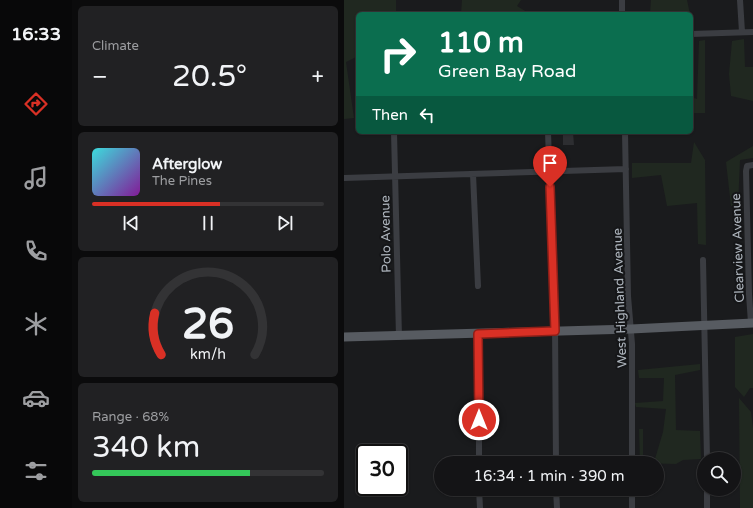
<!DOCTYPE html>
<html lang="en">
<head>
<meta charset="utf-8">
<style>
	body { margin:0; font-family:"Varela Round",sans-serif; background:#212123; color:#f1f3f6; height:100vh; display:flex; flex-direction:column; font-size:15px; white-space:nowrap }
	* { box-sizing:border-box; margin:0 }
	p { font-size:13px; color:#9d9ea1 }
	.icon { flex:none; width:22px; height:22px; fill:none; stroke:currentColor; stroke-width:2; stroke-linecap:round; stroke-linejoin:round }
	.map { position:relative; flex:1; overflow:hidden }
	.sheet { display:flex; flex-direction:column; gap:6px; padding:6px; background:#0b0b0c; width:272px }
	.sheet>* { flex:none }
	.banner { position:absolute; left:12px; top:12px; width:337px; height:122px; border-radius:6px; box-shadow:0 1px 3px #0004,0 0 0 1px #333335; background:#0b6e4f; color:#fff; overflow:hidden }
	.fabs { position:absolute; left:353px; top:452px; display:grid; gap:8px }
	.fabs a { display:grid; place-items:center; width:44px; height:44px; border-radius:50%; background:#141416; box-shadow:0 1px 3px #0004,0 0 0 1px #333335; font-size:20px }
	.speed { position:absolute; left:12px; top:444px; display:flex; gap:8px; font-size:20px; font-weight:700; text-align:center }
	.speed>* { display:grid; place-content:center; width:52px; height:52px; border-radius:50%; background:#141416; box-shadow:0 1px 3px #0004,0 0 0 1px #333335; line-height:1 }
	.speed .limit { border:2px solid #111; border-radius:6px; background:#fff; color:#111 }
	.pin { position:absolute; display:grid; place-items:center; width:34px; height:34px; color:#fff; margin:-41px -17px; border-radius:50% 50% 50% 0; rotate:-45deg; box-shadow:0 0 4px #0007 }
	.pin .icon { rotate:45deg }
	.me { position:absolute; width:44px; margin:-22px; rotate:0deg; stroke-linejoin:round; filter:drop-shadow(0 0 3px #0008) }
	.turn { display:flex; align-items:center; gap:14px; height:84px; padding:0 16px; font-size:18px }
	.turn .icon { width:52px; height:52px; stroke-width:2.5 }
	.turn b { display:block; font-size:28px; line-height:34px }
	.then { display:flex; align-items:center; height:38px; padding:0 16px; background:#0003; gap:8px; font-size:15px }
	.big { font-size:30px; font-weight:600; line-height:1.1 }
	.sheet .tile { flex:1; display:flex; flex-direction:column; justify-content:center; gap:6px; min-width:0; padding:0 14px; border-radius:6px; background:#212123 }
	.sheet .dial { align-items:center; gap:0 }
	.dial svg { height:104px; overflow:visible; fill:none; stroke:#333335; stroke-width:7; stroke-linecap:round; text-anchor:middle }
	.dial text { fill:#f1f3f6; stroke:none }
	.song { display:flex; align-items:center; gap:12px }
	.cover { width:48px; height:48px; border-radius:6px; background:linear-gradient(135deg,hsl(180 70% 55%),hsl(290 70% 35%)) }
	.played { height:4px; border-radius:2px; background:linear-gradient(90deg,#d93025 55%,#333335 55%) }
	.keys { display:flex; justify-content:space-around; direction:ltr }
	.heat { display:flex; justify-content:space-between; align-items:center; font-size:22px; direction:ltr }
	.charge { height:6px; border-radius:3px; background:linear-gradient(90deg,#34c759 68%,#333335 0) }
	.trip { position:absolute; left:90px; top:456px; width:230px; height:40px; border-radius:20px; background:#141416; box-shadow:0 1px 3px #0004,0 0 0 1px #333335; font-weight:600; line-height:40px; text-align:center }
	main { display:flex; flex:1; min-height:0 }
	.menu { display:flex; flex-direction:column; width:72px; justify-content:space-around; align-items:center; background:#080809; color:#9d9ea1 }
	.menu .icon { width:28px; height:28px }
	.menu .active { color:#d93025 }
	.menu b { font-size:18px; color:#f1f3f6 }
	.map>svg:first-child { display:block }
	.green { fill:#202820 }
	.building { fill:#2d2e31 }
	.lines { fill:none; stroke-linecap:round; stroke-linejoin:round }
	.street { stroke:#3b3d42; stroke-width:6 }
	.primary { stroke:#575b61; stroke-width:9 }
	.route-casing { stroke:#8d1f18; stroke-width:10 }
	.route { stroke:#d93025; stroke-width:7 }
	.labels { text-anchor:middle; stroke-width:4; stroke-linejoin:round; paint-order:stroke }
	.street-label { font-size:13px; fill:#adb4bc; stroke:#151618 }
</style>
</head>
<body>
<main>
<nav class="menu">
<b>16:33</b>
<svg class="icon active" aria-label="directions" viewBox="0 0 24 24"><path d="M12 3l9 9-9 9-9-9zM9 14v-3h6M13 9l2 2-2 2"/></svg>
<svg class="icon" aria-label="music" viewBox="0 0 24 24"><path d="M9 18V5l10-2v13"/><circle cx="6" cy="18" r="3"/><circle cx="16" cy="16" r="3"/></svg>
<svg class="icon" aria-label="phone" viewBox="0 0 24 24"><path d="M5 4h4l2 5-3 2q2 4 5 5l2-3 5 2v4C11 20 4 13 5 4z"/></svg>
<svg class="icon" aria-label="climate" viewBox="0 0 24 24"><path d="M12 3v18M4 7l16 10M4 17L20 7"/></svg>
<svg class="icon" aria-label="car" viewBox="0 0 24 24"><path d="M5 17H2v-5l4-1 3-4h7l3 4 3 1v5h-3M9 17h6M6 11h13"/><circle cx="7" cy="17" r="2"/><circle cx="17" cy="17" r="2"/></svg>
<svg class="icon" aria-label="filters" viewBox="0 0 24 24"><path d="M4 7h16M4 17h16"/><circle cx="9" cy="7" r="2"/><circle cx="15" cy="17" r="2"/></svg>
</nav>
<section class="sheet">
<div class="tile"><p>Climate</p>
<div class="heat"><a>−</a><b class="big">20.5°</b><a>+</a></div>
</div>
<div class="tile">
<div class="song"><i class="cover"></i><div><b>Afterglow</b><p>The Pines</p></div></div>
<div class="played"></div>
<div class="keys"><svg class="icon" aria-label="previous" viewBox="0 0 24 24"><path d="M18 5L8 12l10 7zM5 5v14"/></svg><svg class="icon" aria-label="pause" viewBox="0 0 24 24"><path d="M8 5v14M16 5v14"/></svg><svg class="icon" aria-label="next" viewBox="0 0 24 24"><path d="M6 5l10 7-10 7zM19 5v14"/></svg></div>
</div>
<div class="tile dial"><svg viewBox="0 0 100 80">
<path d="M14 69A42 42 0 1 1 86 69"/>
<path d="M14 69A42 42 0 0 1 9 37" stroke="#d93025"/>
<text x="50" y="56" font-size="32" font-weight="700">26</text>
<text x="50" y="72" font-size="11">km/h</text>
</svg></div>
<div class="tile"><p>Range · 68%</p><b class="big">340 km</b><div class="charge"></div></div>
</section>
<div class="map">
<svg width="409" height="508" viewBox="0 0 409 508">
	<rect width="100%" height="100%" fill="#1a1b1d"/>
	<path class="green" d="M0 0H52V14H14V56L2 62 10 118 0 119Z
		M118 0H177L173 6 186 14H117Z
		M307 0H343L346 14H306Z
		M400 39 401 67H409V101L387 96 385 74 388 41Z
		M361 40V113H350L347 97 353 99 355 41Z
		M350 142 361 160 362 245 354 244 353 203 323 206 317 175 288 178V163H347Z
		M409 146V158L396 160 394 206H387L382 162Z
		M409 334V388H406L400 397 391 387V337Z
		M356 364V370L331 375 332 430 356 431 357 459 339 460 332 464 296 463 295 429H299V458L311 459 319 432 322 409 292 407 291 403 319 401 320 378H295L294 370Z
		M395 398 407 412 409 428V508H396Z"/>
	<path class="building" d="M219 132H229L230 145H219Z"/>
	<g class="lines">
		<path class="street" d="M278 0V14
			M396 0 398 32
			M347 34 409 32
			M50 132 55 337
			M204 132 211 324 212 463
			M281 132 284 296 288 344V463
			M129 174 134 286
			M0 178 282 169
			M359 260 363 459
			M407 323 405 294 402 171 403 166 409 165
			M135 334V463
			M135 489 136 508
			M212 489 213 508
			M288 489V508
			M363 489V508"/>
		<path class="primary" d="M0 337 287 329 409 323"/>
	</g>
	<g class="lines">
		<g class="route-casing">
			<path id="route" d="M135 420 134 334 211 331 206 187"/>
		</g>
		<use href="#route" class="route"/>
	</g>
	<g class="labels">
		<g class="street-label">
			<text transform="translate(41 234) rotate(-91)" y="5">Polo Avenue</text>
			<text transform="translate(393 248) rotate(-92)" y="5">Clearview Avenue</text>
			<text transform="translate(275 298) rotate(-92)" y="5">West Highland Avenue</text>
		</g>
	</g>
</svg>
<div class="fabs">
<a><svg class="icon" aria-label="search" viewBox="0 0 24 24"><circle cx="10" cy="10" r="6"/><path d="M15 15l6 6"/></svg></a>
</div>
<div class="speed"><div class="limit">30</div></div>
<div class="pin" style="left:206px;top:187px;background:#d93025"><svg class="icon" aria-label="arrive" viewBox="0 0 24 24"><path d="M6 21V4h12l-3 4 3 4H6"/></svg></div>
<svg class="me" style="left:135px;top:420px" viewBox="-20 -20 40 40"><circle r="17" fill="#d93025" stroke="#fff" stroke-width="3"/><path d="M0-11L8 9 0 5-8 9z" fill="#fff"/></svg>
<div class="trip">16:34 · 1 min · 390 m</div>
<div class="banner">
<div class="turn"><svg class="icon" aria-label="right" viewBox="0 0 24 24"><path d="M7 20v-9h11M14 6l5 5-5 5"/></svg><div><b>110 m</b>Green Bay Road</div></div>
<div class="then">Then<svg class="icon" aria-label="left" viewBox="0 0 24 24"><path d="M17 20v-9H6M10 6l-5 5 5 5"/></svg></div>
</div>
</div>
</main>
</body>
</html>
